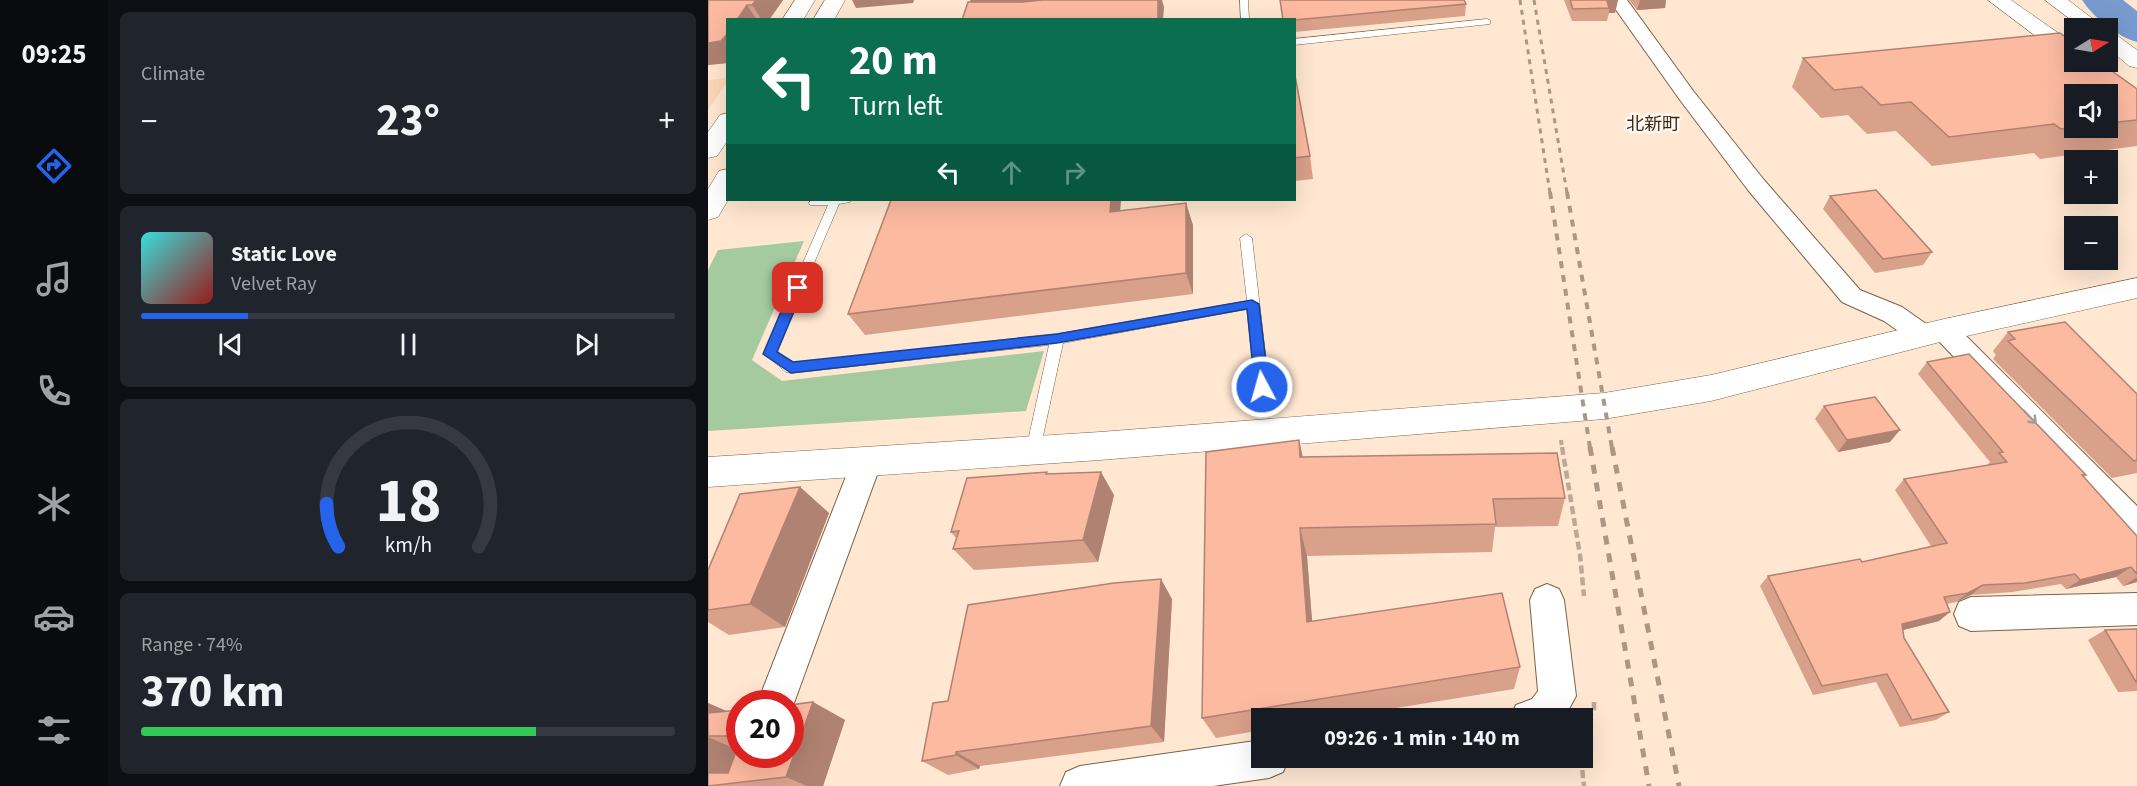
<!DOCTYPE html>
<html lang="en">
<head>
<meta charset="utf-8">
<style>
	body { margin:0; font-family:"Source Sans 3","Noto Sans JP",sans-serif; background:#20242c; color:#f1f3f6; height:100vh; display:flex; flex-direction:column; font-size:22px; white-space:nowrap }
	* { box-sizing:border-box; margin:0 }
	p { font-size:20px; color:#9ea1a6 }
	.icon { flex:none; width:33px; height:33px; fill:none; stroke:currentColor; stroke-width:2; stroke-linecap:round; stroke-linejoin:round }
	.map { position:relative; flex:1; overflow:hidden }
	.details { display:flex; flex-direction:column; gap:12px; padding:12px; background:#0d0f14; width:600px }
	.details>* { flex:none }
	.hud { position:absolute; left:18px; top:18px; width:570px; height:183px; border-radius:0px; box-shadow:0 6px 24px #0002; background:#0b6e4f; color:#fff; overflow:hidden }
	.needle { width:39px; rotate:79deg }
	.buttons { position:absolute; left:1356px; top:18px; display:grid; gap:12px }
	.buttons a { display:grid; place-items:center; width:54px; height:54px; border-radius:0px; background:#171b24; box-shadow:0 6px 24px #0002; font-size:30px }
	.speed { position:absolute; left:18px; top:690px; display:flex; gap:12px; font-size:30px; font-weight:700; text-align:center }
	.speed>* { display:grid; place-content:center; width:78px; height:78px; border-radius:50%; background:#171b24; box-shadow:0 6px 24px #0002; line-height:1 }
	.speed .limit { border:9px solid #d22; background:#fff; color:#111 }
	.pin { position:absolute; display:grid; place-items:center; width:51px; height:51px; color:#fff; margin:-26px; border-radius:12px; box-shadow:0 3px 9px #0006 }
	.me { position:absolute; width:66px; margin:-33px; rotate:354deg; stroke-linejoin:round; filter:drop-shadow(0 0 4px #0008) }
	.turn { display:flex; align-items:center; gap:21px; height:126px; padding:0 24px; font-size:27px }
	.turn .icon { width:78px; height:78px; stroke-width:2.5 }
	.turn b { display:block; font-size:42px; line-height:51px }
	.lanes { display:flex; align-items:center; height:57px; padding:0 24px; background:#0003; justify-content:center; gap:30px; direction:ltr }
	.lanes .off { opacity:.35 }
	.big { font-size:45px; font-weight:700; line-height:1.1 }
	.details .tile { flex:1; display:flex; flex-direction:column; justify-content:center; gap:9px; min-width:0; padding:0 21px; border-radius:9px; background:#20242c }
	.details .dial { align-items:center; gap:0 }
	.dial svg { height:156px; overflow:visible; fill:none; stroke:#363941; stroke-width:7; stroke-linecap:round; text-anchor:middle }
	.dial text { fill:#f1f3f6; stroke:none }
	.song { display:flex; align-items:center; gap:18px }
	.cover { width:72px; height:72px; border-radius:9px; background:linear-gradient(135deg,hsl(180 70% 55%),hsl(0 70% 35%)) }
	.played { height:6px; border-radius:3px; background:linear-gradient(90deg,#2563eb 20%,#363941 20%) }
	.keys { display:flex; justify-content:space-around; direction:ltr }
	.heat { display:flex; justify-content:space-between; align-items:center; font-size:33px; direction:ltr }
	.charge { height:9px; border-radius:4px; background:linear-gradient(90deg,#34c759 74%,#363941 0) }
	.trip { position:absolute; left:543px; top:708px; width:342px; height:60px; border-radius:0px; background:#171b24; box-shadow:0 6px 24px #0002; font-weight:700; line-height:60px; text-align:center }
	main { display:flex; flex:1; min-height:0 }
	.dock { display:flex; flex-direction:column; width:108px; justify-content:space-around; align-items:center; background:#090b0e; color:#9ea1a6 }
	.dock .icon { width:42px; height:42px }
	.dock .on { color:#2563eb }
	.dock b { font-size:27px; color:#f1f3f6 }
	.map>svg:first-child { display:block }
	.built { fill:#fcd8b7 }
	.green { fill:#a5ca9f }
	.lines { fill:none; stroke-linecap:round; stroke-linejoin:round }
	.river { fill:#789bce; fill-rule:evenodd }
	.service-casing { stroke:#7b6249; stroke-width:1 }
	.minor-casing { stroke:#7b6249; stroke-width:2 }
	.tertiary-casing { stroke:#7b6249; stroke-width:1 }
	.trunk-casing { stroke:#7b6249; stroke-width:1 }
	.path-far1 { stroke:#bca896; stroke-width:4; stroke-dasharray:5 3; stroke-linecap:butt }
	.path { stroke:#bca896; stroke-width:4.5; stroke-dasharray:8 4; stroke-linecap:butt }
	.service { fill:#fff; fill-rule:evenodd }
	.minor { fill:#fff; fill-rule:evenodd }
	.tertiary { fill:#fff; fill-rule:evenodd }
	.trunk { fill:#fff; fill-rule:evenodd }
	.rail-far2 { stroke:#aa9786; stroke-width:3; stroke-dasharray:5 5; stroke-linecap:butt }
	.rail-far1 { stroke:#aa9786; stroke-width:4; stroke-dasharray:7 7; stroke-linecap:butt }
	.rail { stroke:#aa9786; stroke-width:5; stroke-dasharray:9 9; stroke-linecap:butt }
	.wall { fill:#d9a08a; fill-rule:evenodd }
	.shaded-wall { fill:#b08271 }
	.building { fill:#fcbaa1; stroke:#b08271; stroke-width:1.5 }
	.oneway { stroke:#a29c97 }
	.route { fill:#2563eb; stroke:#184099; stroke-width:1.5 }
	.labels { text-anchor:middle; stroke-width:5; stroke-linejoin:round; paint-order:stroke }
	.far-neighbourhood-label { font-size:18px; fill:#3e2810; stroke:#fef8f2 }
</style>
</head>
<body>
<main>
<nav class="dock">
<b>09:25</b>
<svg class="icon on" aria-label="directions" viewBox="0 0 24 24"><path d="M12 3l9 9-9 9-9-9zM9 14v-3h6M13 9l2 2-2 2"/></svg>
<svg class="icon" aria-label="music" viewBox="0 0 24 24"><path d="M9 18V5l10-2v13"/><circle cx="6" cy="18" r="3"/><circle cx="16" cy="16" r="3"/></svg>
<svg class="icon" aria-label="phone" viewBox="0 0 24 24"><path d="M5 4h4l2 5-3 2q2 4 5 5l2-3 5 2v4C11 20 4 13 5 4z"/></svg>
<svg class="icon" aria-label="climate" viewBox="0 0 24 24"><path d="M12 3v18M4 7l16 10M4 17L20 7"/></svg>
<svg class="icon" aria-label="car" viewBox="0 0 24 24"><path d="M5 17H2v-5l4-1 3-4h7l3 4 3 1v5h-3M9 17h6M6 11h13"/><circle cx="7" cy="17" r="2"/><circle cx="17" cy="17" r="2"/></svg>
<svg class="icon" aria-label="filters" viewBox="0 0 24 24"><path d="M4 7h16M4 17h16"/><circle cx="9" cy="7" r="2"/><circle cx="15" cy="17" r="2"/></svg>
</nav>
<section class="details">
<div class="tile"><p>Climate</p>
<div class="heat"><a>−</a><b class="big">23°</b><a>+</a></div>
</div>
<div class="tile">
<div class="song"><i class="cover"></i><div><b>Static Love</b><p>Velvet Ray</p></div></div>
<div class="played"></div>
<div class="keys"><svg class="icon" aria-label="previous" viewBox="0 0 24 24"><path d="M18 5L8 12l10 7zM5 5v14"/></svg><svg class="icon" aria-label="pause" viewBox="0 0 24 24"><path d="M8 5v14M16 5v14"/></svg><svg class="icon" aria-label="next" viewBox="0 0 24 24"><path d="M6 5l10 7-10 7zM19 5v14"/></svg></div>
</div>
<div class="tile dial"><svg viewBox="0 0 100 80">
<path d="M14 69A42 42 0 1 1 86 69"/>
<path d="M14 69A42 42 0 0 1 8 47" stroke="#2563eb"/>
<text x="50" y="56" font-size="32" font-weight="700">18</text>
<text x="50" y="72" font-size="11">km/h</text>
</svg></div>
<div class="tile"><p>Range · 74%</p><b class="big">370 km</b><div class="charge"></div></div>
</section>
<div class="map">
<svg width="1429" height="786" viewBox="0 0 1429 786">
	<rect width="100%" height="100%" fill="#ffe7d1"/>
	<path class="built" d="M19 78V82L0 110V80Z"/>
	<path class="green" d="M96 241 44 360 74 381 336 351 318 411 0 431V270L10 250Z"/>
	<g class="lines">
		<path class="river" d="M1374 0H1415L1429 11V42C1408 36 1386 18 1374 0Z"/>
		<g class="service-casing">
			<path id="service" d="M532 0H540L541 20H533Z
				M779 19 782 20V24L586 45V39Z
				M103 200H143L142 202 131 204 69 351 85 363 349 334 539 301 532 238 538 234 544 238 561 387 559 391H549L547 387 539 309 355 343 332 450 330 454 325 456 320 454 318 450 341 345 83 373 78 372 56 353 120 205H102L101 203Z"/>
		</g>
		<g class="minor-casing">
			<path id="minor" d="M901 0H919L986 92 1056 180 1152 290 1194 307 1224 328 1227 323 1236 320 1245 323 1429 506V542L1418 538 1227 337 1224 342 1215 345 1206 342 1176 321 1134 302 1040 190 972 100Z
				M159 448 170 452 174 461 82 714V704H49L144 461 148 452Z
				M839 584 851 589 856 600 868 696 856 718H802L808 705 824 699 830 691 822 600 827 589Z
				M1429 593V625L1263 631 1251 626 1246 614 1251 602 1263 597Z
				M554 740V758H581L575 772 561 778 505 786H352L358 772 372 766Z"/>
		</g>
		<g class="tertiary-casing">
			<path id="tertiary" d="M1429 278V298L1236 341 1003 401 896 419 392 460 0 487V457L392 432 896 393 1003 375 1236 319Z"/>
		</g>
		<g class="trunk-casing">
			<path id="trunk" d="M87 0H107L95 20H74Z
				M117 0H137L126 20H105Z
				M1280 0H1303L1366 44V60L1358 59Z
				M1337 0H1360L1397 28H1374Z
				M1400 32 1407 34 1429 50V68L1421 66 1400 48Z
				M20 113V140L9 156 0 158V132L12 115Z
				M20 169V200L10 217 0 220V189L11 171Z"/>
		</g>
		<path class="path-far1" d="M853 440 854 448"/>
		<path class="path" d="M854 447 872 555 876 596
			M874 731 886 709V702
			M873 758 876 786"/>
		<use href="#service" class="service"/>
		<use href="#minor" class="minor"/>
		<use href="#tertiary" class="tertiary"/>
		<use href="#trunk" class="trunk"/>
		<path class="rail-far2" d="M812 0 842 193
			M826 0 859 193"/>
		<path class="rail-far1" d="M842 192 882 448
			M859 192 904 448"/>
		<path class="rail" d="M882 447 941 786
			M904 447 971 786"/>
	</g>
	<path class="wall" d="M0 0H75L61 20H20V63L0 65Z
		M572 0 758 4 757 16 586 32V20H575Z
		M856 0H910L907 13H901L899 21H864Z
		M921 0H958L957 8 929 10Z
		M1095 58 1429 89V146L1332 159 1326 153 1224 166 1188 131 1159 134 1140 115 1113 118 1084 87ZM1400 94V128H1366Z
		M586 70 602 156 605 179 586 181Z
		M1122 196 1224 252 1215 265 1167 273 1115 209Z
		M183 200H413L412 211 485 225V294L157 335 140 314Z
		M1300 332 1429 394V473L1404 478 1285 359 1288 355 1285 351Z
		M1219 362 1378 475 1376 477 1429 536V582L1415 586 1408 577 1358 589 1353 584 1304 592 1263 595 1248 602 1239 604 1231 621 1195 630 1196 638 1241 712 1228 720 1192 727 1168 682 1105 695 1052 586 1060 576 1154 562 1223 546 1187 490 1196 479 1281 465 1280 464 1282 462 1210 374Z
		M1116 406 1182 442 1130 452 1107 419Z
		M591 440 595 457 857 498 850 526 787 527 784 552 599 556 604 621 812 667 806 689 626 718H554V730L508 738 494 718Z
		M340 474 406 495 390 562 266 570 245 549 248 538 243 532Z
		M92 487 121 513 77 627 21 635 0 622V570Z
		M464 599 456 742 272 766 271 769 240 775 214 761 240 701Z
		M1429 629V691L1410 692 1380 640 1397 630Z
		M105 702 137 720 115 786H0V703L18 711 32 710V754Z"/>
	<path class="shaded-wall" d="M48 0H75L61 20H54L44 5Z
		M144 0H206L205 3 148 8Z
		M262 0H386L266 9Z
		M450 0H454L456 7 455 20H450Z
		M910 0 907 13H901V8L899 1Z
		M932 0H958L957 8 929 10Z
		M39 5 49 20H29Z
		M20 33V63L0 65V43Z
		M403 200H413L410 233 402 212Z
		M478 203 485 225V294L478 273Z
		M1192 430 1182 442 1130 452 1139 440Z
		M591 440 597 470 592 457Z
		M393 472 406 495 390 562 375 540Z
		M92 487 121 513 77 627 42 604Z
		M592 528 599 556 606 646 599 622Z
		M1423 567 1408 577 1358 589 1372 580Z
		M1429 577V582L1415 586Z
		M453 579 464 599 456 742 443 726Z
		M1275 585 1263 595 1248 602 1260 593Z
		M1242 612 1231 621 1183 633 1194 624Z
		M105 702 137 720 115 786H99L78 777Z
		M0 703 32 717 0 719Z
		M0 737 30 750 16 784 0 782Z
		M248 752 272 766 271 769 248 755Z"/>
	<path class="building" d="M0 0H48L44 5H39L29 20H20V33L13 41 0 43Z
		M334 0H450V20H254L260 2H314Z
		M572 0H756L758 4 586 20H575Z
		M862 0H910L899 1 901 8 865 9Z
		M1352 33 1366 43V62H1391L1429 89V120L1400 123V94H1366V128H1368L1353 129 1346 124 1241 137 1203 102 1173 105 1154 87 1126 90 1095 58Z
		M586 70 602 156 586 158Z
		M1168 190 1224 252 1175 259 1122 196Z
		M183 200H403L402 212 478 203V273L140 314Z
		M1357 322 1429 394V460L1426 461 1300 341 1307 339 1300 332Z
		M1261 354 1378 475H1374L1429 536V574L1423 567 1372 580 1367 574 1317 583 1275 585 1260 593 1236 597 1242 612 1194 624 1196 638 1241 712 1204 720 1179 674 1114 686 1060 576 1152 559 1154 562 1239 543 1196 479 1299 462 1291 453 1295 452 1219 362Z
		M1167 397 1192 430 1139 440 1116 406Z
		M591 440 592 457 849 453 857 498 785 499 788 524 592 528 599 622 794 593 812 667 494 718 498 452Z
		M339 472 338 474 393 472 375 540 245 549 251 531 243 532 259 478Z
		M92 487 42 604 0 610V570L32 494Z
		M453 579 443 726 248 752V755L214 761 225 703 240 701 260 605 406 583Z
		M1429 629V682H1428L1397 630Z
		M105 702 78 777 0 786V773H20L32 741V754H82V705Z
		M32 710V736H0V713Z"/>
	<defs><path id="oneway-shaft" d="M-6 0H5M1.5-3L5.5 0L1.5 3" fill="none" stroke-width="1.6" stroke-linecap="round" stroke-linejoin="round" transform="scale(1.5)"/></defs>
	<use class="oneway" href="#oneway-shaft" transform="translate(1322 417) rotate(46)"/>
	<path class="route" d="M90 284 96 288 69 352 85 362 349 334 544 300 551 304 561 387 554 392 547 387 539 309 349 343 83 373 55 354 83 288Z"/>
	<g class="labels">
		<g class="far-neighbourhood-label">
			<text x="945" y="130">北新町</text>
		</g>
	</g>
</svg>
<div class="buttons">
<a><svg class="needle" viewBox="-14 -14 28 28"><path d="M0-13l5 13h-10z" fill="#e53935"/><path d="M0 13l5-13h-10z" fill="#9ea1a6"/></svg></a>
<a><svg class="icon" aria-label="sound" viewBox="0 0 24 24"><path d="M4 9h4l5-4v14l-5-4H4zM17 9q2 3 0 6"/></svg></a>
<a>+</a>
<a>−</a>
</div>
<div class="speed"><div class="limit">20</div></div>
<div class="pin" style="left:90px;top:288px;background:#d93025"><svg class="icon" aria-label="arrive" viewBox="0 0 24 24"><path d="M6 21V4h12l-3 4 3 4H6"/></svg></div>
<svg class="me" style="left:554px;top:387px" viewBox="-20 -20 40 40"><circle r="17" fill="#2563eb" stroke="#fff" stroke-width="3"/><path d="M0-11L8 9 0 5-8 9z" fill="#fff"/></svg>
<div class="trip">09:26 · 1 min · 140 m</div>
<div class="hud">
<div class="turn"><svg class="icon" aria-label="left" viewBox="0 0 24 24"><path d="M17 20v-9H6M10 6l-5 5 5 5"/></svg><div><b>20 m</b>Turn left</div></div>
<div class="lanes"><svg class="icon" aria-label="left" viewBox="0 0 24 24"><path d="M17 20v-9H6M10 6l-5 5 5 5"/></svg><svg class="icon off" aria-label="ahead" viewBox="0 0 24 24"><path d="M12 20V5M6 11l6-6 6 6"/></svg><svg class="icon off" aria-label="right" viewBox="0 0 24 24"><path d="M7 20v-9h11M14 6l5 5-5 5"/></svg></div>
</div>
</div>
</main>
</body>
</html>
